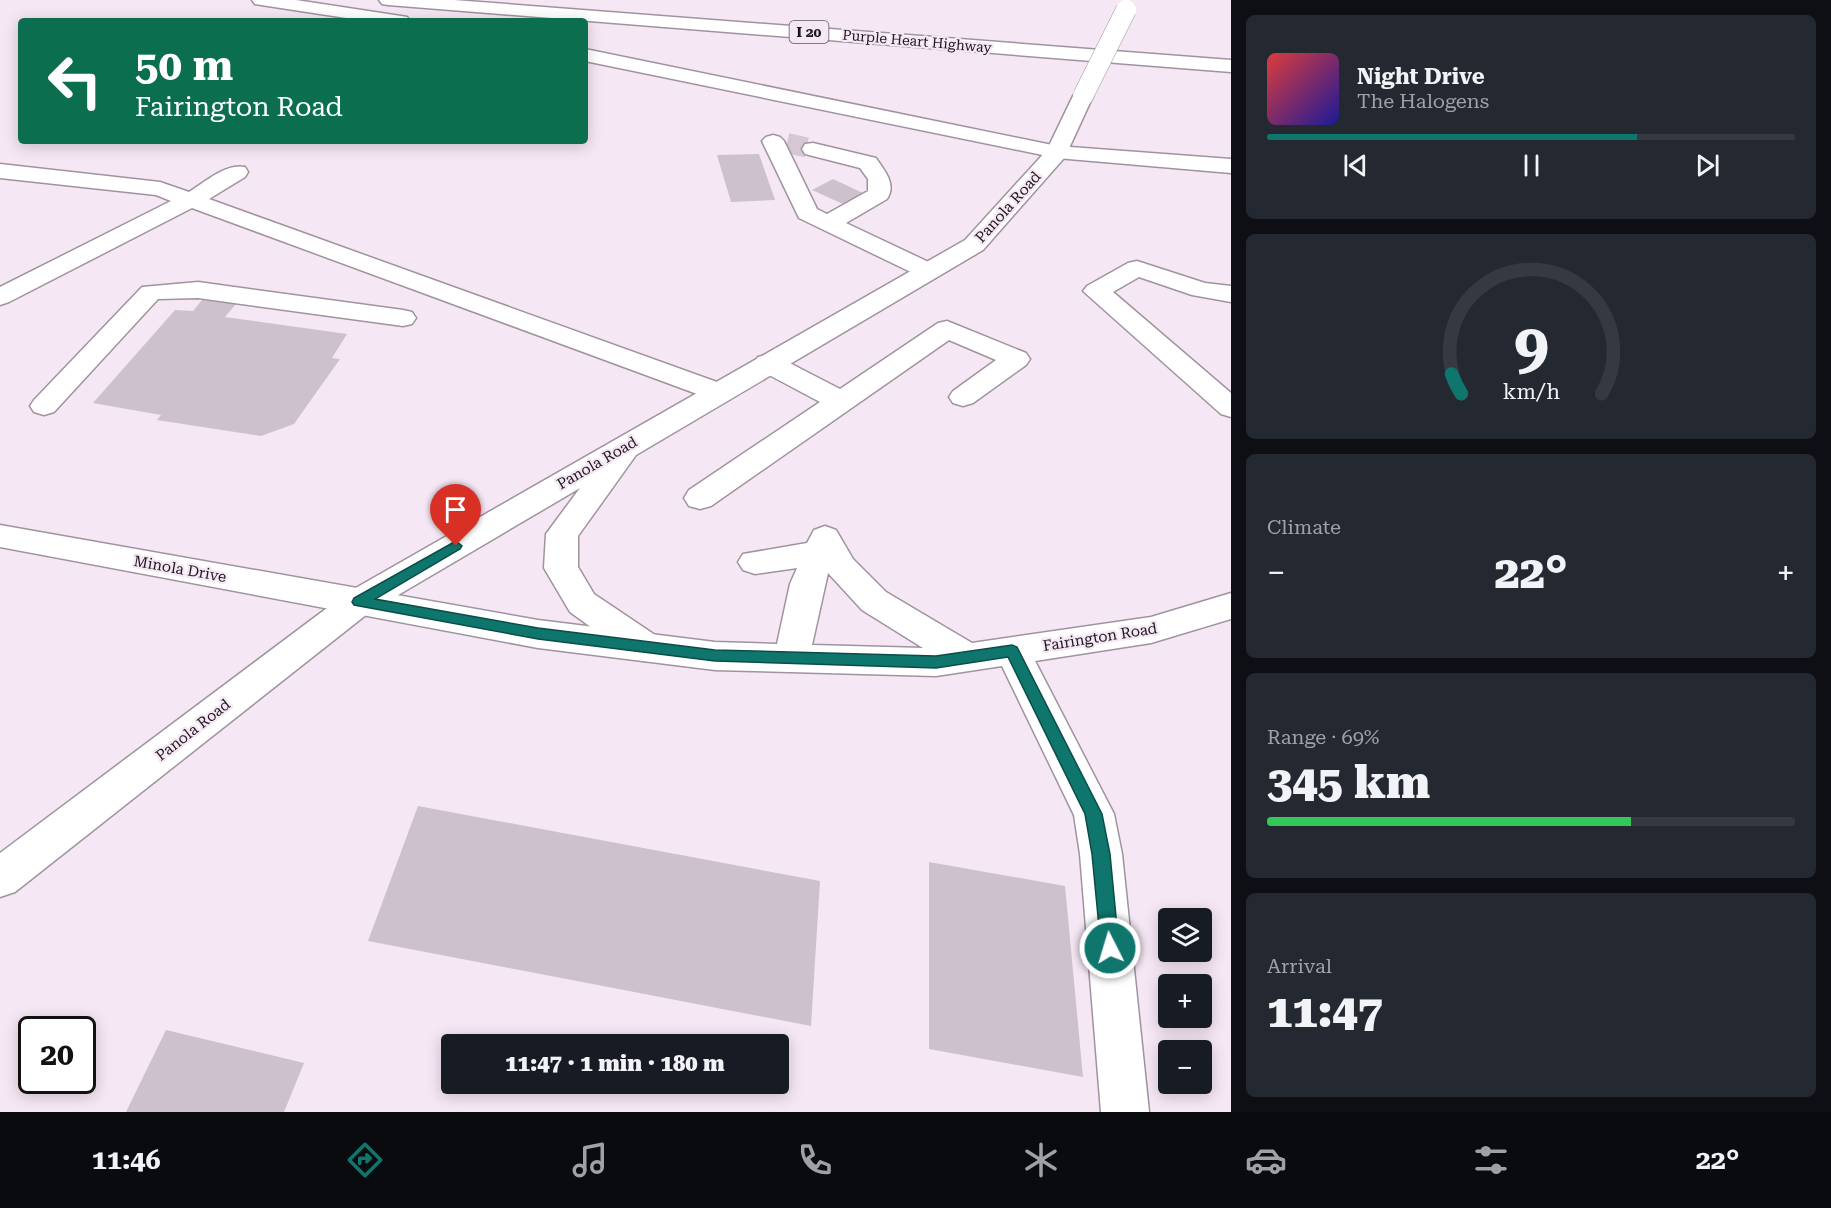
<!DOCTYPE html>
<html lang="en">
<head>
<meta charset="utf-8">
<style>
	body { margin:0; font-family:"Roboto Serif",serif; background:#242831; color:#f1f3f6; height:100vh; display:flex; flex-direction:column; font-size:22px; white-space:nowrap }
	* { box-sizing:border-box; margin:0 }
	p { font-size:20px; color:#9ea1a6 }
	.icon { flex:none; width:33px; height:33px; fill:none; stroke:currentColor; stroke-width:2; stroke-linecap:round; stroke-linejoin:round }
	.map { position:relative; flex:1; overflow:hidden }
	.panel { display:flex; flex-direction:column; gap:15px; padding:15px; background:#0d0f14; width:600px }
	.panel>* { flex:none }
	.top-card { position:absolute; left:18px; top:18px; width:570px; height:126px; border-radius:6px; box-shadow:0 3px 15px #0003; background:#0b6e4f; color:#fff; overflow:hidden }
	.controls { position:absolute; left:1158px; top:908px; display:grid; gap:12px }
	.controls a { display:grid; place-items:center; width:54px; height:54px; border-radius:6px; background:#171b24; box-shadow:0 3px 15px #0003; font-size:30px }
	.speed { position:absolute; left:18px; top:1016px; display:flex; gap:12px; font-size:30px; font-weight:700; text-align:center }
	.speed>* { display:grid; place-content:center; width:78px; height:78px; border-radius:50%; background:#171b24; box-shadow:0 3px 15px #0003; line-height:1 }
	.speed .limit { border:3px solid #111; border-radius:9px; background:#fff; color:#111 }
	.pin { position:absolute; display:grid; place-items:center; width:51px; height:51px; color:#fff; margin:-62px -26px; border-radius:50% 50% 50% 0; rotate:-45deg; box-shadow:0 0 6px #0007 }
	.pin .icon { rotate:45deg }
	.me { position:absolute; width:66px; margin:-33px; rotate:355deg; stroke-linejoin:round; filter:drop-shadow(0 0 4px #0008) }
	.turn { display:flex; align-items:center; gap:21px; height:126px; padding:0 18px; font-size:27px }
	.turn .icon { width:78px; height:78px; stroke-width:2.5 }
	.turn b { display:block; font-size:42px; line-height:51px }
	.big { font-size:45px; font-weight:800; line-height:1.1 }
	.panel .tile { flex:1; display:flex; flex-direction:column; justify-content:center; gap:9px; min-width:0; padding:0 21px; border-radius:9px; background:#242831 }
	.panel .dial { align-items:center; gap:0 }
	.dial svg { height:156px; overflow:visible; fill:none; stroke:#363941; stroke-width:7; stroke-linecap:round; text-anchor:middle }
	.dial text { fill:#f1f3f6; stroke:none }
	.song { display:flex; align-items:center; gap:18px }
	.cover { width:72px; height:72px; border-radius:9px; background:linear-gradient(135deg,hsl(0 70% 55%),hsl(240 70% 35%)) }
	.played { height:6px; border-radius:3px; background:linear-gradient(90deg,#0f766e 70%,#363941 70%) }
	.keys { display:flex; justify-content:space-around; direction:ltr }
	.heat { display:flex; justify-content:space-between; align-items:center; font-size:33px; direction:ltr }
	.charge { height:9px; border-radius:4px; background:linear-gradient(90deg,#34c759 69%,#363941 0) }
	.trip { position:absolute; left:441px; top:1034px; width:348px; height:60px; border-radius:6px; background:#171b24; box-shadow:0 3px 15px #0003; font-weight:800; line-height:60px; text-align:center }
	.menu { display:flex; height:96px; justify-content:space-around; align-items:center; background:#090b0e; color:#9ea1a6 }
	.menu .icon { width:42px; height:42px }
	.menu .current { color:#0f766e }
	.menu b { font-size:27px; color:#f1f3f6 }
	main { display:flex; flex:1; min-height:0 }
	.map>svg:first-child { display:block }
	.building { fill:#cec1ce }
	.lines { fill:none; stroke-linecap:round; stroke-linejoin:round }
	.minor-tunnel { stroke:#d5c8d4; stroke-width:20; stroke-dasharray:20 10; stroke-linecap:butt }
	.minor-casing { stroke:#a093a0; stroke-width:3 }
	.major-casing { stroke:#a093a0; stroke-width:3 }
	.highway-casing { stroke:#a093a0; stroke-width:3 }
	.minor { fill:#fff; fill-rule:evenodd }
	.major { fill:#fff; fill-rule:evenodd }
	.highway { fill:#fff; fill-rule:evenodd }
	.major-bridge-casing { stroke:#a093a0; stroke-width:21; stroke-linecap:butt }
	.major-bridge { stroke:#fff; stroke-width:20 }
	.route { fill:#0f766e; stroke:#0a4d48; stroke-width:1.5 }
	.labels { text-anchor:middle; stroke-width:4.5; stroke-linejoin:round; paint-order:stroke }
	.shield { fill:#f5e7f4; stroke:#5e565e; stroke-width:1.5 }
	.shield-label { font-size:14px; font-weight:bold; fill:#1d181d }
	.far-street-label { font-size:14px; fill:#1d181d; stroke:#f5e7f4 }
	.street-label { font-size:15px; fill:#1d181d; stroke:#f5e7f4 }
</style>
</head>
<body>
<main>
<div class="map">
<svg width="1231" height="1112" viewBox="0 0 1231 1112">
	<rect width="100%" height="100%" fill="#f5e7f4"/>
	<path class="building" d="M759 154 775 200 731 202 717 155Z
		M833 179 865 194 845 205 812 190Z
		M202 300 236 304 225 317 347 334 332 358 340 359 294 424 261 436 157 420 161 415 93 403 175 310 193 311Z
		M418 806 820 881 811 1026 368 941Z
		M929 862 1065 886 1083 1077 929 1049Z
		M166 1030 304 1063 284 1112H126Z"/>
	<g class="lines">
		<path class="minor-tunnel" d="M787 143 813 149"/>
		<g class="minor-casing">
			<path id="minor" d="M773 135 780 137 784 141 817 209 827 214 868 191V179L860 168 805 154 802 149 805 144 813 143 876 158C884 170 897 184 887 199L846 223 937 266 940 271 937 276 928 278 919 276 799 218 762 141 766 137Z
				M0 164 160 182 189 192C205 182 226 163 245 167L248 172 245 177 209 199 728 386 732 392 728 398 718 401 708 398 192 208 9 302 0 305V287L171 201 156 195 0 178Z
				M1137 261 1205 283 1231 286V302L1192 295 1139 277 1113 292 1231 393V417L1221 414 1083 291 1087 286 1128 263Z
				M198 282 403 310 412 312 416 318 412 324 403 326 198 298 158 299 54 412 44 415 34 412 30 406 34 400 142 287Z
				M947 321 1026 353 1030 359 1026 365 973 403 963 406 953 403 949 397 953 391 996 360 949 340 711 506 700 509 689 506 684 498 689 490 820 402 758 369 754 363 758 357 768 355 778 357 840 389 938 323Z
				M0 525 538 620 715 642 777 644 790 584 797 568 755 574 743 570 738 562 743 554 807 543 814 530 825 526 836 530 853 559 886 592 972 643 1151 617 1231 593V619L1151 643 1035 661 1114 814 1122 854 1149 1112H1101L1080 854 1074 815 1002 666 936 676 715 670 538 648 0 547ZM828 573 862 610 923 648 812 645Z"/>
		</g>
		<g class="major-casing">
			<path id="major" d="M1083 90 1090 92 1093 96 1065 157 983 250 636 455 578 536V567L594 594 658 637 663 647 658 657 645 661 632 657 570 612 544 568 546 534 580 488 371 611 15 892 0 897V853L347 593 965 240 1047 150 1073 96 1076 92Z"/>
		</g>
		<g class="highway-casing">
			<path id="highway" d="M252 0H296L401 16 407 17 410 21H366L261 5 255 4Z
				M379 0H454L1231 60V72L388 5 382 4Z
				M585 49 1057 146 1231 159V173L1057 158 585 61Z"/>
		</g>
		<use href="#minor" class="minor"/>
		<use href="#major" class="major"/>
		<use href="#highway" class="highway"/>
		<g class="major-bridge-casing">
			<path id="major-bridge" d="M1083 96 1126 10"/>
		</g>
		<use href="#major-bridge" class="major-bridge"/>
	</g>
	<path class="route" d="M456 541 462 546 460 549 375 599 538 628 715 650 936 656 1012 645 1017 647 1102 814 1110 854 1119 948 1116 954 1110 956 1103 954 1101 948 1092 854 1085 814 1008 657 936 668 715 661 538 639 354 605 352 602 354 598Z"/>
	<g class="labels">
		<rect class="shield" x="789.5" y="21" width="39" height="22" rx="4.5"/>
		<g class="shield-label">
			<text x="809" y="37">I 20</text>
		</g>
		<g class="far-street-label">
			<text transform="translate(917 41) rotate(5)" y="5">Purple Heart Highway</text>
		</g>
		<g class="street-label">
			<text transform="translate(1008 207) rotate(-48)" y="5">Panola Road</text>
			<text transform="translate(597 463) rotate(-30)" y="5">Panola Road</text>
			<text transform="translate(180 569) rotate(10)" y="5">Minola Drive</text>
			<text transform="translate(1100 637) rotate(-9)" y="5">Fairington Road</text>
			<text transform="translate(193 730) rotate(-38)" y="5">Panola Road</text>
		</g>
	</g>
</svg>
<div class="controls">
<a><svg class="icon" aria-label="layers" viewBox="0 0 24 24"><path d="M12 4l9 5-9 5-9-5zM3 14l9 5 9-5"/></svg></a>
<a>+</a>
<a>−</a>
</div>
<div class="speed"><div class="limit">20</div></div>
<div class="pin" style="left:456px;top:546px;background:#d93025"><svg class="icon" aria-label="arrive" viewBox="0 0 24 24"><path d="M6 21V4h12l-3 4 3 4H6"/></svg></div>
<svg class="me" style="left:1110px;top:948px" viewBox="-20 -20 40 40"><circle r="17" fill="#0f766e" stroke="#fff" stroke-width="3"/><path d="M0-11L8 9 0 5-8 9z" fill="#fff"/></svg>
<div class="trip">11:47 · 1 min · 180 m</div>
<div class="top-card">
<div class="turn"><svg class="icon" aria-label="left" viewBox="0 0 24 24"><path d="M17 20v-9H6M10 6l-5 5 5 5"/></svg><div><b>50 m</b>Fairington Road</div></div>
</div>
</div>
<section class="panel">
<div class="tile">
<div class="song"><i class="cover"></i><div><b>Night Drive</b><p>The Halogens</p></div></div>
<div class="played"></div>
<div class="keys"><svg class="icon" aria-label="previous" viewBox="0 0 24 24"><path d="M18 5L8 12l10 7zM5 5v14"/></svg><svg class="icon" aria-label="pause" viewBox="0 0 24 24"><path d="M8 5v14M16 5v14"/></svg><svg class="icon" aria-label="next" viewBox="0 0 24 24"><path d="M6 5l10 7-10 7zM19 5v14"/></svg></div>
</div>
<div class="tile dial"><svg viewBox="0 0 100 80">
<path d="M14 69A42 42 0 1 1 86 69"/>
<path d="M14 69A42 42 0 0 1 9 59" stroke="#0f766e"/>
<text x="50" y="56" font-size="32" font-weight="700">9</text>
<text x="50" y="72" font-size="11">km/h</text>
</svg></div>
<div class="tile"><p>Climate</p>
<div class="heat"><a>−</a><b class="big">22°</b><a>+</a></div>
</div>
<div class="tile"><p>Range · 69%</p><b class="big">345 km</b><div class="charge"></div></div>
<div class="tile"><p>Arrival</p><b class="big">11:47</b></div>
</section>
</main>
<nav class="menu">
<b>11:46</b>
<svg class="icon current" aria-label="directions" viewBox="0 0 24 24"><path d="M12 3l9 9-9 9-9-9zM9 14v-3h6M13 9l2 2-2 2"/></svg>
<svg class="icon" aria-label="music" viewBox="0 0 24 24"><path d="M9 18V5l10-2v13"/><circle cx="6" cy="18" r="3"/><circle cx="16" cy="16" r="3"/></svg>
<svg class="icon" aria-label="phone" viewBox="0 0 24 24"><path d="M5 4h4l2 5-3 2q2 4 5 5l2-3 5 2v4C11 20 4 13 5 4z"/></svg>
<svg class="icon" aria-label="climate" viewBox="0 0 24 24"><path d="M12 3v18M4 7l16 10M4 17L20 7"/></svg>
<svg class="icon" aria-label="car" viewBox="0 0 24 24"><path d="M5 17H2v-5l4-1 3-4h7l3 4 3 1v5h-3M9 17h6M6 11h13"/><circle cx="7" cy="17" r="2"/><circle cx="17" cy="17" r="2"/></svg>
<svg class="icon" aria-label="filters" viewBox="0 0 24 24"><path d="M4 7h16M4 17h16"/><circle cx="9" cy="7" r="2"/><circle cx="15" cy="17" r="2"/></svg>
<b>22°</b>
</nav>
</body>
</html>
